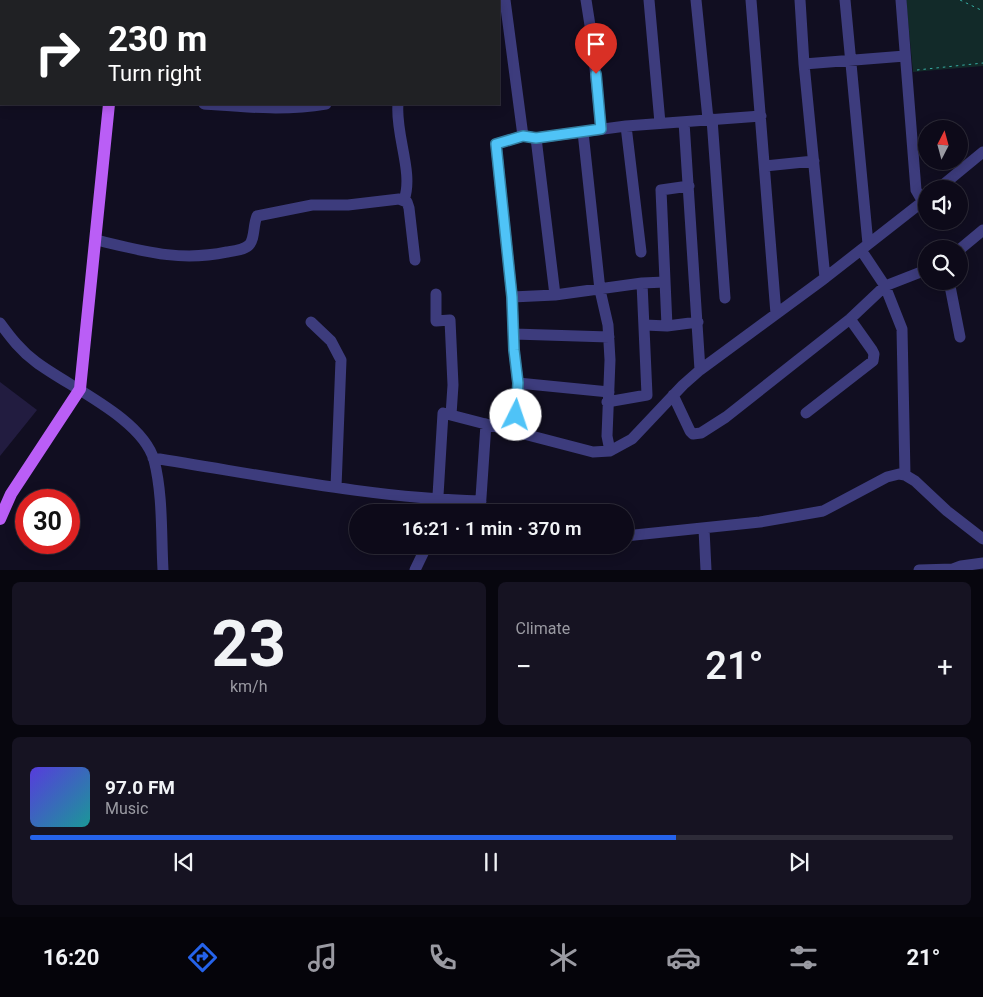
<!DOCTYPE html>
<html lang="en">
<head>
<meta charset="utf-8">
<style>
	body { margin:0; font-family:Roboto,sans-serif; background:#161322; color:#f1f3f6; height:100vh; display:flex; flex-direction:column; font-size:19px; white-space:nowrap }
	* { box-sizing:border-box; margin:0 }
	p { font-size:16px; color:#9a9aa2 }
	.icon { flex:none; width:28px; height:28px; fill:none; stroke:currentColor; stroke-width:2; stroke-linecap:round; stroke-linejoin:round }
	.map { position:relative; height:570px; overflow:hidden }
	.side { display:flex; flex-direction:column; gap:12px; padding:12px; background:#07060e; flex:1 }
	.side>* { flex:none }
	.guide { position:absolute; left:0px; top:0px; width:500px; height:105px; box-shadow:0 2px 12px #0003,0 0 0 1px #2d2b38; background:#202124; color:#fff; overflow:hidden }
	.needle { width:32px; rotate:6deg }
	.controls { position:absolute; left:918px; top:120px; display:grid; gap:10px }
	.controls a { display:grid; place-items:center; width:50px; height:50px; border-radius:50%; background:#0d0a19; box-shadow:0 2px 12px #0003,0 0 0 1px #2d2b38; font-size:25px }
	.speed { position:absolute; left:15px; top:489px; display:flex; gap:10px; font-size:25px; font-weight:700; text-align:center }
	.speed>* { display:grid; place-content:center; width:65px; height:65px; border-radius:50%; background:#0d0a19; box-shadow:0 2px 12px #0003,0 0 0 1px #2d2b38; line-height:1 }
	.speed .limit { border:8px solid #d22; background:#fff; color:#111 }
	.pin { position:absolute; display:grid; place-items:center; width:42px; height:42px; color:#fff; margin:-51px -21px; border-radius:50% 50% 50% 0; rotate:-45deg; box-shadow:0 0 5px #0007 }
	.pin .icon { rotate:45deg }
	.me { position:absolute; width:55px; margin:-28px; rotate:4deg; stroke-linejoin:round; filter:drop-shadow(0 0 4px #0008) }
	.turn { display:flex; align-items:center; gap:18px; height:105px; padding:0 25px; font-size:22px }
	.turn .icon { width:65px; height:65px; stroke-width:2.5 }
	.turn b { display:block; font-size:35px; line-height:42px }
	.big { font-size:38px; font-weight:600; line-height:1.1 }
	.side .tile { flex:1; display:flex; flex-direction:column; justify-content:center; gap:8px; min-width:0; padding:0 18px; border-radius:8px; background:#161322 }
	.side .dial { align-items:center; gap:0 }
	.dial b { font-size:65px; line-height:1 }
	.song { display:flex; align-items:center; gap:15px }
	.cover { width:60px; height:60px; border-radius:8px; background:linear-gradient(135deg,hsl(250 70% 55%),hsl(180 70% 35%)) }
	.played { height:5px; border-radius:2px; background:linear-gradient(90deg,#2563eb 70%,#2d2b38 70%) }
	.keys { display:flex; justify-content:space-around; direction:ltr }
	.heat { display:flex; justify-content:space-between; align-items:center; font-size:28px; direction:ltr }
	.side .tiles { flex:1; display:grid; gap:12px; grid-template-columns:1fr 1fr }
	.tile:last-child { grid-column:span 2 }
	.trip { position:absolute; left:349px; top:504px; width:285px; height:50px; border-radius:25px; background:#0d0a19; box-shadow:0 2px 12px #0003,0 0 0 1px #2d2b38; font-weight:600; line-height:50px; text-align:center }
	.menu { display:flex; height:80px; justify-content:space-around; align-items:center; background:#05040a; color:#9a9aa2 }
	.menu .icon { width:35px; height:35px }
	.menu .selected { color:#2563eb }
	.menu b { font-size:22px; color:#f1f3f6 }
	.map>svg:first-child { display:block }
	.green { fill:#122a29 }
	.building { fill:#221c40 }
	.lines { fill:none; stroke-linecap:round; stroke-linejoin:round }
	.path { stroke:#35aca2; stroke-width:1; stroke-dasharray:2.5 4; stroke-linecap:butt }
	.minor { stroke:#3d3c7d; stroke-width:11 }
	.major { stroke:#ba5ef6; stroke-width:12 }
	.route-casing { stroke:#337fa1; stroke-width:12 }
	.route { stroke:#4fc3f7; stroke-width:9 }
</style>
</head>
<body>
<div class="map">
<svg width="983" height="570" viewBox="0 0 983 570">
	<rect width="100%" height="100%" fill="#110e21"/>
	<path class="green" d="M906 0H983V66L913 72Z"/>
	<path class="building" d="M0 382 37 410 0 456Z"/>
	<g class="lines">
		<path class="path" d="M960 0 983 11
			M917 70 983 63"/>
		<path class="minor" d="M387 0 395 1
			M505 0 523 136
			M586 0 592 38 601 129
			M649 0 660 123
			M696 0 708 119
			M751 0 776 314
			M800 0 804 64 825 278
			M845 0 868 244
			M901 0 916 190 923 202
			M6 1 7 0
			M204 1 207 0
			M0 12 1 10
			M804 64 905 56
			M204 104C245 107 285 111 326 104
			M398 104C395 134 414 173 404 200
			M712 119 725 298
			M684 122 700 370
			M626 126 641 252
			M583 132 600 290 608 325 610 360 607 436 610 451
			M536 138 555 295
			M765 166 814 161
			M938 189 983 152
			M96 240C143 251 179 262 227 252 234 251 244 250 249 245 255 239 253 225 257 216L312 205H348L399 199 407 202 409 208 415 260
			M861 250 885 286 902 329 905 475
			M959 250 983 230
			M949 281 960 337
			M665 282 642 283 555 295 512 297 496 144 523 136 536 138 626 126 761 116
			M436 294V321L450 320 453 385 451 415
			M512 297 514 350 518 383 515 431
			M311 322 331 341 341 360 336 487
			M0 323C11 338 21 351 36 362 69 387 142 418 154 460 163 495 161 534 163 570
			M645 325 667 326 698 322
			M667 326 661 190 689 186
			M514 334 609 337
			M518 383 609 392
			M673 395 690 431 693 434 701 433 726 417 850 319 885 286 926 270
			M607 402 647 395 642 283
			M806 413 873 361 874 354 872 350 850 319
			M153 458C262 475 371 498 481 501
			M437 512 443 413 593 452 610 451 632 439 683 385 700 370 825 278 926 199
			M480 512 486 424
			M704 529 706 570
			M625 536 760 522 823 511 887 477 899 474 905 475 915 481 947 511 983 539
			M486 545 497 547 523 545
			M415 570 427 545
			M919 570 953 569 961 566 983 563"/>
		<path class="major" d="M125 1V0
			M0 519 11 494 80 389 109 104"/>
	</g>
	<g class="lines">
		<g class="route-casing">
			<path id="route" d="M516 415 518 383 514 350 512 297 496 144 523 136 536 138 601 129 596 74"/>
		</g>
		<use href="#route" class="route"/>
	</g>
</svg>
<div class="controls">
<a><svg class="needle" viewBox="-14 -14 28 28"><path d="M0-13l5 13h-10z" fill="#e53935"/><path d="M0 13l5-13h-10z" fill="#9a9aa2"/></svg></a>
<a><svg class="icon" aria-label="sound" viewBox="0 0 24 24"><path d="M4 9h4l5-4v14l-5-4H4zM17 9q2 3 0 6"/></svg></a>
<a><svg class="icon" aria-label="search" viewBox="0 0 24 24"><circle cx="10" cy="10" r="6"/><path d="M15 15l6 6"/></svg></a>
</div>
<div class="speed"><div class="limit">30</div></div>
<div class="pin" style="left:596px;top:74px;background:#d93025"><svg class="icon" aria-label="arrive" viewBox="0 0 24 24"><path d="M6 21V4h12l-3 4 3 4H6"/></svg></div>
<svg class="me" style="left:516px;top:415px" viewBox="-20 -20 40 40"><circle r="19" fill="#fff"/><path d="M0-13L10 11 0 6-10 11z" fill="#4fc3f7"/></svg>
<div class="trip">16:21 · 1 min · 370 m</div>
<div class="guide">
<div class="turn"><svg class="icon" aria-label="right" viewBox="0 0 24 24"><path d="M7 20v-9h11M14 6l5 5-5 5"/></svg><div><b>230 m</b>Turn right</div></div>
</div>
</div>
<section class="side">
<div class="tiles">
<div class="tile dial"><b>23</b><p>km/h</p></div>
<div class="tile"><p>Climate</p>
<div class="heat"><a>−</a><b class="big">21°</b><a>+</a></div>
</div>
<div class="tile">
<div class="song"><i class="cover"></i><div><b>97.0 FM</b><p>Music</p></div></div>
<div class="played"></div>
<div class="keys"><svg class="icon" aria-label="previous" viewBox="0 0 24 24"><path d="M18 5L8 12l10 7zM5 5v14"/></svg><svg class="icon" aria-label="pause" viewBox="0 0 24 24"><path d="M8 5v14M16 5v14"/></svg><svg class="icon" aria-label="next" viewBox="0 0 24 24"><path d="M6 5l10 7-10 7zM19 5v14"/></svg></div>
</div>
</div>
</section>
<nav class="menu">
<b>16:20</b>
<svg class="icon selected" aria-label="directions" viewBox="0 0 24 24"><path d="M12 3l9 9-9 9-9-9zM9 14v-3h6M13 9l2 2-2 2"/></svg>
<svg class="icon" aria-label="music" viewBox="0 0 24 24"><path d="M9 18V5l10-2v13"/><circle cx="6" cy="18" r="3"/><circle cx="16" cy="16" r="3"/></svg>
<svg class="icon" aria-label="phone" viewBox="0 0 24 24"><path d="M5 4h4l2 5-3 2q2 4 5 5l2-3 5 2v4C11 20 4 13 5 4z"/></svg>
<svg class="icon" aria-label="climate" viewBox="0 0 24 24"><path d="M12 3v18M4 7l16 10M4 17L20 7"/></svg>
<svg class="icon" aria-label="car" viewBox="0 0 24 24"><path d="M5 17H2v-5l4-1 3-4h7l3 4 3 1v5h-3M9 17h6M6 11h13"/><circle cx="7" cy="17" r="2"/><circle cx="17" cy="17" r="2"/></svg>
<svg class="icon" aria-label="filters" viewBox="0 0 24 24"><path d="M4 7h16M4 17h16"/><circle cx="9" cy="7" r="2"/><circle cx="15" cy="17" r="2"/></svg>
<b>21°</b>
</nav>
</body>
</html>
